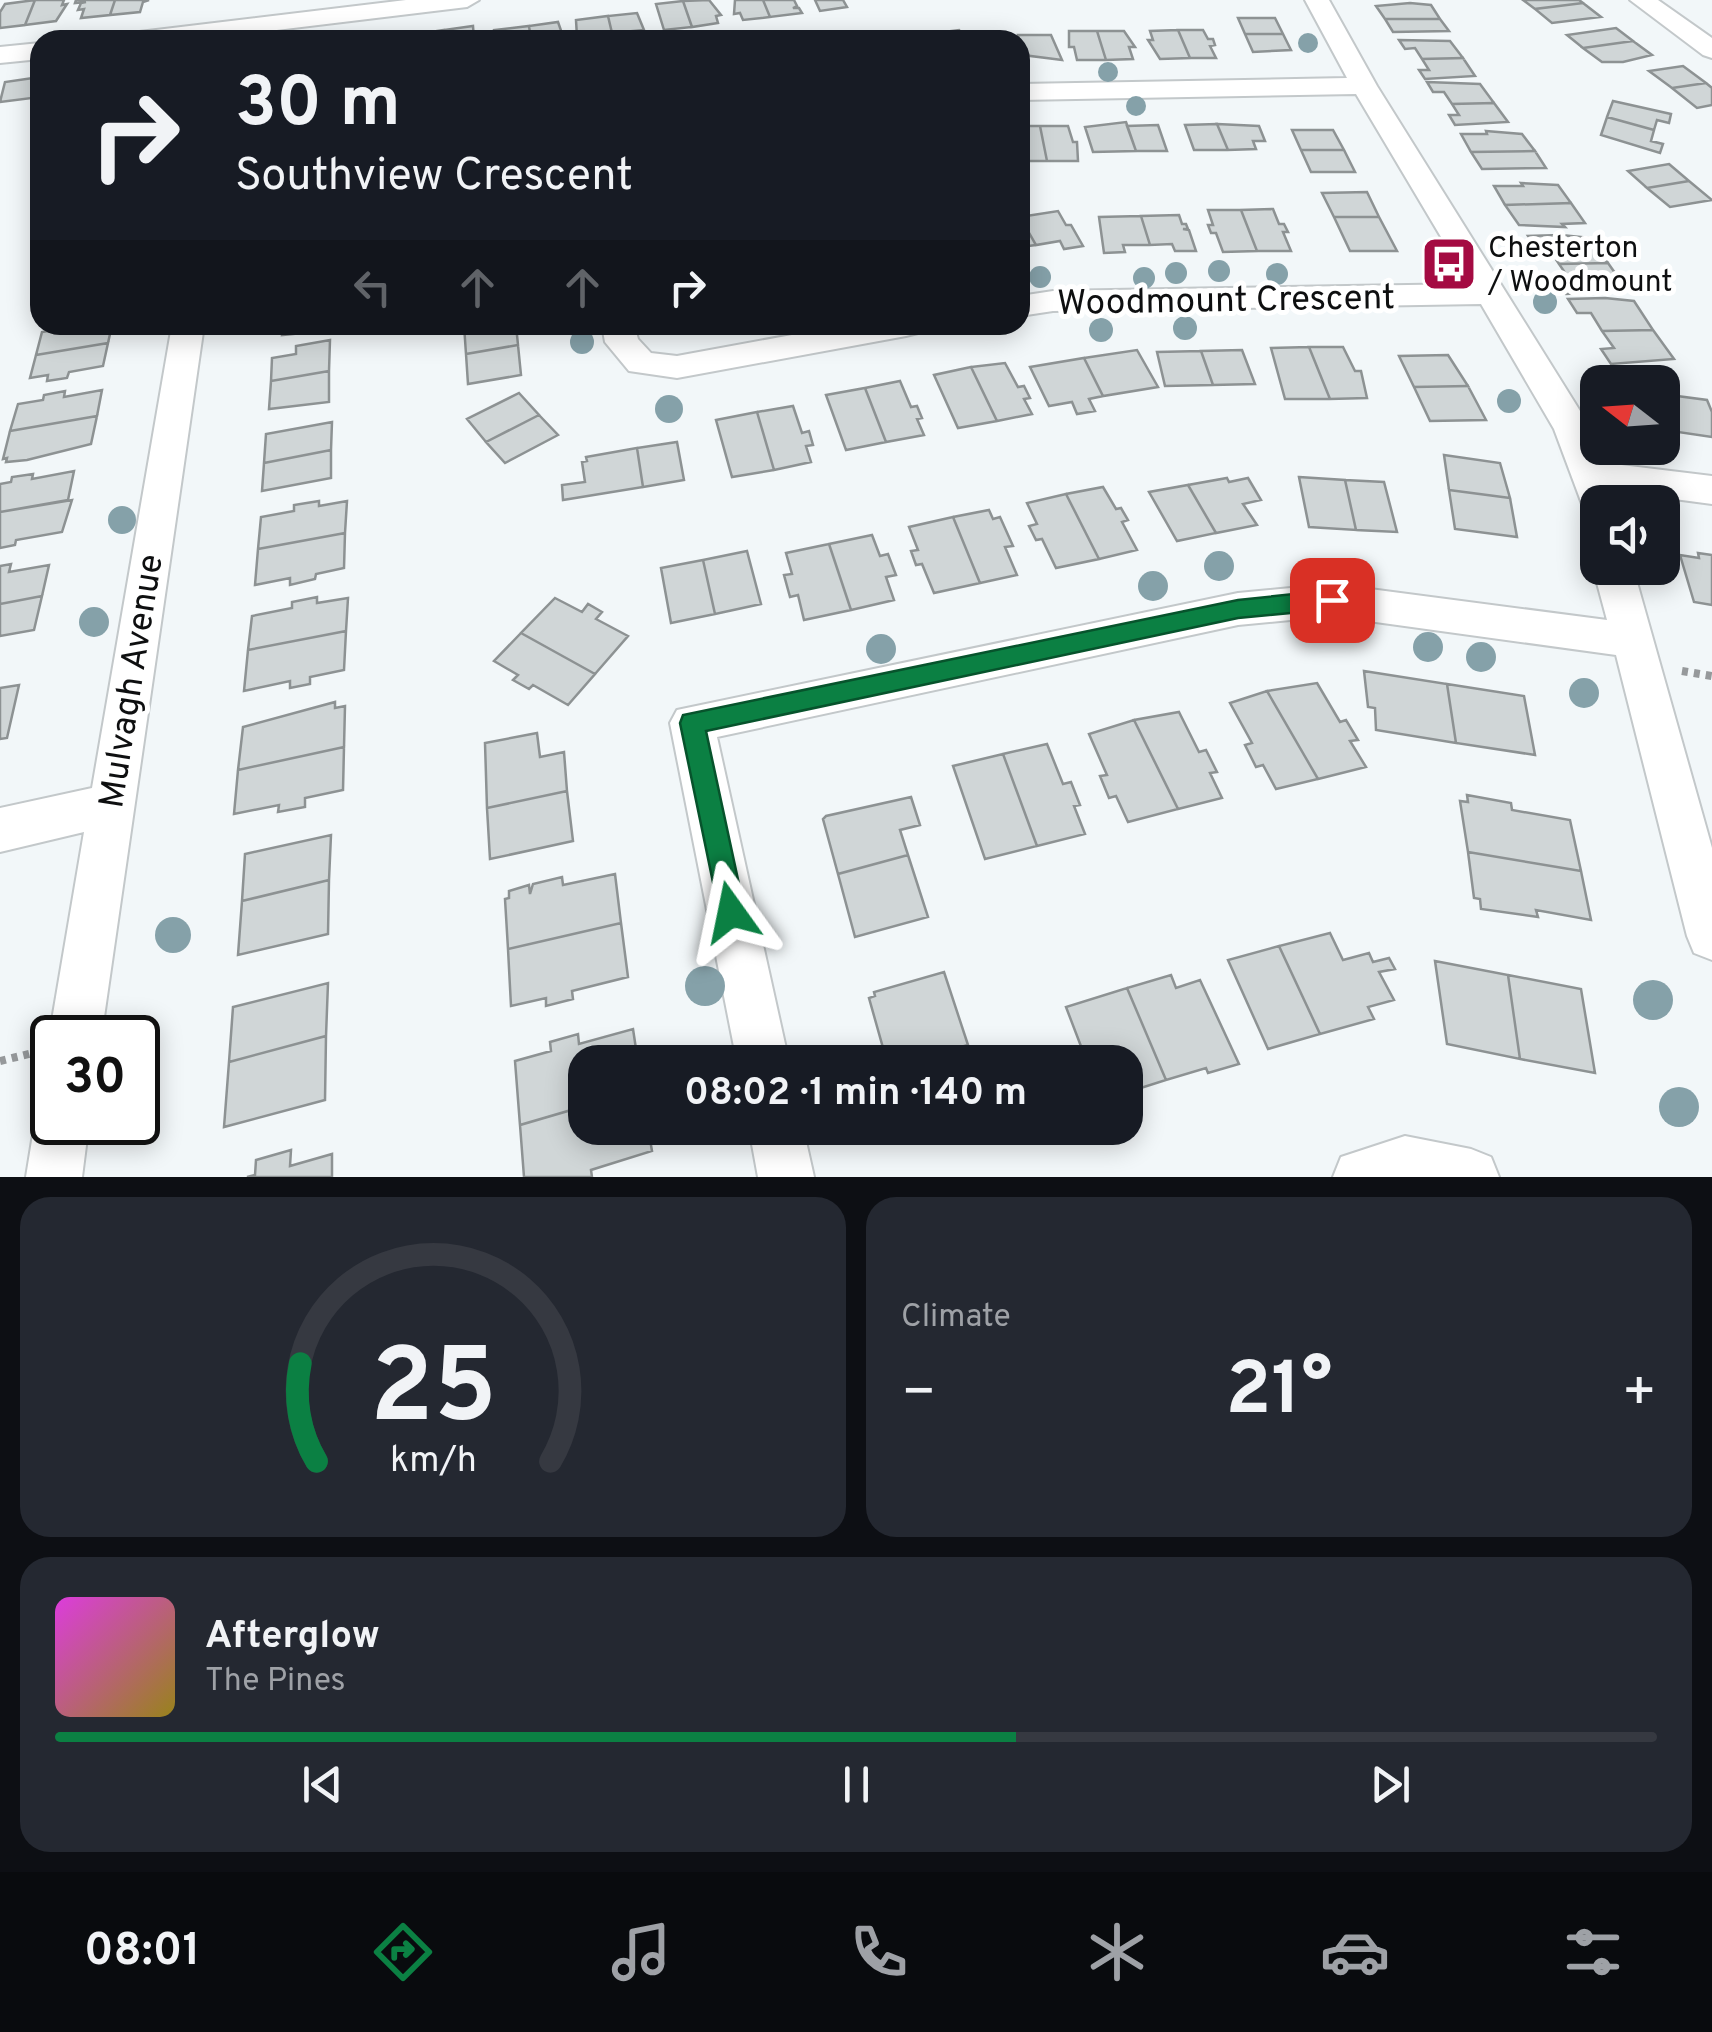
<!DOCTYPE html>
<html lang="en">
<head>
<meta charset="utf-8">
<style>
	body { margin:0; font-family:Overpass,sans-serif; background:#242831; color:#f1f3f6; height:100vh; display:flex; flex-direction:column; font-size:38px; white-space:nowrap }
	* { box-sizing:border-box; margin:0 }
	p { font-size:32px; color:#9ea1a6 }
	.icon { flex:none; width:55px; height:55px; fill:none; stroke:currentColor; stroke-width:2; stroke-linecap:round; stroke-linejoin:round }
	.map { position:relative; height:1177px; overflow:hidden }
	.side { display:flex; flex-direction:column; gap:20px; padding:20px; background:#0d0f14; flex:1 }
	.side>* { flex:none }
	.banner { position:absolute; left:30px; top:30px; width:1000px; height:305px; border-radius:30px; box-shadow:0 5px 25px #0003; background:#171b24; color:#f1f3f6; overflow:hidden }
	.needle { width:65px; rotate:287deg }
	.buttons { position:absolute; left:1580px; top:365px; display:grid; gap:20px }
	.buttons a { display:grid; place-items:center; width:100px; height:100px; border-radius:20px; background:#171b24; box-shadow:0 5px 25px #0003; font-size:50px }
	.speed { position:absolute; left:30px; top:1015px; display:flex; gap:20px; font-size:50px; font-weight:700; text-align:center }
	.speed>* { display:grid; place-content:center; width:130px; height:130px; border-radius:50%; background:#171b24; box-shadow:0 5px 25px #0003; line-height:1 }
	.speed .limit { border:5px solid #111; border-radius:15px; background:#fff; color:#111 }
	.pin { position:absolute; display:grid; place-items:center; width:85px; height:85px; color:#fff; margin:-42px; border-radius:20px; box-shadow:0 5px 15px #0006 }
	.me { position:absolute; width:110px; margin:-55px; rotate:348deg; stroke-linejoin:round; filter:drop-shadow(0 0 8px #0008) }
	.turn { display:flex; align-items:center; gap:35px; height:210px; padding:0 40px; font-size:45px }
	.turn .icon { width:130px; height:130px; stroke-width:2.5 }
	.turn b { display:block; font-size:70px; line-height:85px }
	.lanes { display:flex; align-items:center; height:95px; padding:0 40px; background:#0003; justify-content:center; gap:50px; direction:ltr }
	.lanes .off { opacity:.35 }
	.big { font-size:75px; font-weight:700; line-height:1.1 }
	.side .card { flex:1; display:flex; flex-direction:column; justify-content:center; gap:15px; min-width:0; padding:0 35px; border-radius:30px; background:#242831 }
	.side .dial { align-items:center; gap:0 }
	.dial svg { height:260px; overflow:visible; fill:none; stroke:#363941; stroke-width:7; stroke-linecap:round; text-anchor:middle }
	.dial text { fill:#f1f3f6; stroke:none }
	.song { display:flex; align-items:center; gap:30px }
	.cover { width:120px; height:120px; border-radius:15px; background:linear-gradient(135deg,hsl(300 70% 55%),hsl(50 70% 35%)) }
	.played { height:10px; border-radius:5px; background:linear-gradient(90deg,#0b8043 60%,#363941 60%) }
	.keys { display:flex; justify-content:space-around; direction:ltr }
	.heat { display:flex; justify-content:space-between; align-items:center; font-size:55px; direction:ltr }
	.side .tiles { flex:1; display:grid; gap:20px; grid-template-columns:1fr 1fr }
	.card:last-child { grid-column:span 2 }
	.trip { position:absolute; left:568px; top:1045px; width:575px; height:100px; border-radius:30px; background:#171b24; box-shadow:0 5px 25px #0003; font-weight:700; line-height:100px; text-align:center }
	.menu { display:flex; height:160px; justify-content:space-around; align-items:center; background:#090b0e; color:#9ea1a6 }
	.menu .icon { width:70px; height:70px }
	.menu .selected { color:#0b8043 }
	.menu b { font-size:45px; color:#f1f3f6 }
	.map>svg:first-child { display:block }
	.building { fill:#d0d6d7; stroke:#8d9293; stroke-width:2.5 }
	.lines { fill:none; stroke-linecap:round; stroke-linejoin:round }
	.minor-casing { stroke:#c3c8ca; stroke-width:4 }
	.path { stroke:#96999b; stroke-width:8; stroke-dasharray:6 6; stroke-linecap:butt }
	.minor { fill:#fff; fill-rule:evenodd }
	.tree { fill:#85a1a9 }
	.route { fill:#0b8043; stroke:#07532c; stroke-width:2.5 }
	.labels { text-anchor:middle; stroke-width:10; stroke-linejoin:round; paint-order:stroke }
	.far-poi-label { font-size:30px; fill:#0e0f10; stroke:#fff; text-anchor:start }
	.street-label { font-size:35px; fill:#0e0f10; stroke:#fff }
</style>
</head>
<body>
<div class="map">
<svg width="1712" height="1177" viewBox="0 0 1712 1177">
	<rect width="100%" height="100%" fill="#f2f7f9"/>
	<path class="building" d="M35 0 25 25 0 28V12L5 4Z
		M35 0H64L62 5 67 4 56 21 25 25Z
		M76 0H115L110 15 81 18 84 9 78 10 81 3 86 2 75 3Z
		M115 0H149L143 2 140 12 110 15Z
		M709 0 721 15 716 16 718 23 692 27 683 1Z
		M735 0H763L770 17 743 20 740 13 734 14Z
		M763 0H794L797 6 793 8H799L802 13 770 17Z
		M815 0H843L847 7 820 11Z
		M1523 0H1579L1583 3 1535 9Z
		M683 1 692 27 664 30 656 4Z
		M1410 3 1431 5 1440 19H1385L1376 6Z
		M1583 3 1601 17 1552 23 1535 9Z
		M637 13 644 30 612 33 608 16Z
		M608 16 612 33 577 37 576 20Z
		M1238 18H1275L1283 34H1245Z
		M1385 19H1440L1449 31 1393 32Z
		M558 22 564 39 531 40 529 26Z
		M473 26 474 39 478 40H445L444 30Z
		M529 26 531 40H494V30Z
		M1616 28 1633 41 1583 48 1567 35Z
		M444 30 445 40H417V34Z
		M959 30 966 40H970H932L928 34Z
		M1178 30 1190 58 1160 59 1148 40H1153L1150 31Z
		M1178 30H1203L1208 39H1213L1215 45 1210 46 1216 58H1190Z
		M1069 31H1097L1106 60H1077L1074 47H1069Z
		M1097 31H1124L1135 47H1129L1133 59 1106 60Z
		M1245 34H1283L1291 50 1253 52Z
		M1018 35H1051L1062 60 1023 55Z
		M1399 40 1450 41 1463 58 1422 59 1415 48 1405 49Z
		M1633 41 1652 55 1623 62H1602L1583 48Z
		M1463 58 1475 76 1425 79 1419 70H1429L1422 59Z
		M1683 66 1706 83 1672 88 1649 71Z
		M40 77V97L0 102 5 82Z
		M1427 82 1480 84 1494 103 1452 104 1444 92H1433Z
		M1706 83 1712 88V105L1697 108 1672 88Z
		M1613 101 1671 114 1669 123 1657 120 1654 130 1607 117Z
		M1494 103 1508 122 1455 125 1449 115H1459L1452 104Z
		M1607 117 1654 130 1651 141 1663 144 1660 153 1601 135Z
		M1126 122 1136 151 1093 152 1085 127Z
		M1217 124 1259 126 1265 141H1253L1256 149 1228 150Z
		M1217 124 1228 150H1194L1185 125Z
		M1158 125 1167 151H1136L1127 126Z
		M1020 126H1040L1047 161H1020Z
		M1040 126H1068L1073 142H1077L1078 161H1047Z
		M1292 130H1333L1344 150H1301Z
		M1486 131 1522 134 1535 151 1471 152 1461 134H1487Z
		M1301 150H1344L1355 172H1311Z
		M1535 151 1546 168 1482 169 1471 152Z
		M1669 164 1689 181 1647 188 1628 171Z
		M1689 181 1712 200 1670 207 1647 188Z
		M1521 183 1558 185 1571 203 1505 205 1494 186H1523Z
		M1367 192 1379 217H1334L1322 193Z
		M1571 203 1585 223 1562 224 1565 227 1519 225 1505 205Z
		M1273 209 1279 224H1284L1288 232H1283L1291 251H1257L1241 210Z
		M1208 210H1241L1257 251 1223 252 1216 233H1211L1208 225H1213Z
		M1058 211 1066 225H1071L1083 246 1064 249 1060 241 1036 245 1020 217Z
		M1179 215 1182 224H1186L1188 229H1183L1189 230 1196 251H1175L1172 244 1150 245 1141 216Z
		M1141 216 1150 245H1123L1125 252 1104 253 1099 217Z
		M1020 217 1036 245 1020 247Z
		M1334 217H1379L1397 251H1350Z
		M1561 235 1590 238 1608 263 1559 264 1549 249H1537L1528 236Z
		M1608 263 1627 290 1566 294 1557 281 1570 280 1559 264Z
		M1605 298 1634 301 1653 330 1602 331 1591 313H1577L1568 299Z
		M63 325 79 327 112 325 108 343 36 355 42 332 62 329Z
		M283 325H345L332 330 282 335Z
		M464 325H516L518 345 466 354Z
		M1653 330 1674 359 1611 364 1601 349 1614 348 1602 331Z
		M330 340 329 371 271 381 272 358 296 354V346Z
		M108 343 103 366 69 372 67 378 47 381 48 375 30 378 36 355Z
		M518 345 521 375 468 384 466 354Z
		M1309 347 1330 399H1285L1271 348Z
		M1309 347H1343L1355 371H1361L1367 398 1330 399Z
		M1137 350 1158 387 1103 396 1084 358Z
		M1242 350 1255 384 1213 385 1201 351Z
		M1201 351 1213 385 1165 386 1157 352Z
		M1448 355 1468 386 1414 387 1399 356Z
		M1084 358 1103 396 1089 399 1095 411 1077 414 1072 402 1049 406 1030 367Z
		M1005 363 1018 387 1024 386 1030 398 1024 399 1032 414 997 421 971 367Z
		M971 367 997 421 958 428 934 375Z
		M329 371V402L269 409 271 381Z
		M900 381 911 407 917 406 922 418 917 419 924 435 886 442 865 388Z
		M1468 386 1486 420 1430 421 1414 387Z
		M865 388 886 442 846 450 826 395Z
		M102 390 97 416 10 431 18 404 43 400 44 395 65 391 64 397Z
		M519 393 539 415 486 442 467 419Z
		M1662 394 1707 400 1712 412V437L1671 431Z
		M793 406 802 433 809 431 813 445 806 446 811 462 774 470 757 412Z
		M757 412 774 470 732 477 716 420Z
		M539 415 558 435 505 463 486 442Z
		M97 416 91 444 27 460 6 462 7 458 3 459 10 431Z
		M332 422 331 450 264 463 266 434Z
		M677 442 684 480 643 487 637 448Z
		M637 448 643 487 563 500 562 485 585 482 582 462 587 461 586 457Z
		M331 450V478L262 491 264 463Z
		M1444 455 1500 463 1510 498 1449 490Z
		M74 471 68 500 0 512V484L11 482 12 477 33 474 32 479Z
		M1299 477 1345 480 1356 530 1309 527Z
		M1227 478 1229 482 1248 478 1261 500 1243 504 1257 525 1216 533 1188 485Z
		M1345 480 1384 482 1397 532 1356 530Z
		M1188 485 1216 533 1177 541 1149 492Z
		M1103 487 1116 509 1121 508 1128 520 1122 522 1137 550 1099 559 1066 494Z
		M1449 490 1510 498 1517 537 1455 529Z
		M1066 494 1099 559 1056 568 1042 539 1036 540 1029 526 1037 524 1027 503Z
		M72 500 62 532 16 540 15 545 0 548V512Z
		M319 501V506L347 501 345 533 258 549 261 517 294 511V505Z
		M989 510 993 519 1000 517 1013 546 1005 547 1017 575 980 583 953 517Z
		M953 517 980 583 934 593 922 564 916 565 911 551 918 550 909 527Z
		M345 533 344 568 316 574 315 579 290 585V578L255 585 258 549Z
		M872 535 880 556 888 554 896 575 886 577 894 600 851 610 829 544Z
		M829 544 851 610 804 620 798 595 790 597 784 575 792 574 786 553Z
		M747 551 761 604 715 614 703 560Z
		M1698 553 1712 555V605L1694 602 1680 555 1699 558Z
		M703 560 715 614 671 623 661 568Z
		M11 564 9 572 49 565 42 596 0 604V566Z
		M42 596 34 630 0 636V604Z
		M317 597V603L348 598 346 631 248 650 252 616 292 608V602Z
		M555 598 582 612 588 604 602 612 596 619 628 636 595 674 521 633Z
		M346 631 344 670 310 677V684L290 688V681L244 691 248 650Z
		M521 633 595 674 568 705 533 685 529 689 513 680 518 675 494 661Z
		M1364 671 1447 684 1456 743 1376 730 1375 708 1368 707Z
		M1317 683 1340 722 1346 720 1358 740 1350 741 1366 767 1318 779 1267 691Z
		M1447 684 1524 696 1535 755 1456 743Z
		M19 685 7 738 0 739V688Z
		M1267 691 1318 779 1276 789 1263 765 1256 767 1245 745 1252 743 1230 703Z
		M335 702V708L345 706 344 747 238 770 243 727Z
		M1179 712 1199 752 1206 750 1217 772 1210 773 1222 798 1178 809 1134 720Z
		M1134 720 1178 809 1128 822 1116 796 1109 798 1100 776 1107 775 1089 734Z
		M537 733 540 757 564 752 567 791 487 808 485 743Z
		M1047 744 1063 784 1071 782 1080 805 1074 806 1085 834 1037 846 1003 754Z
		M344 747 343 790 305 798V807L278 812 279 805 234 814 238 770Z
		M1003 754 1037 846 985 859 953 766Z
		M567 791 573 841 490 859 487 808Z
		M1467 795 1511 803 1512 810 1570 820 1581 871 1468 852 1460 801 1468 802Z
		M911 797 920 825 900 830 908 855 838 874 823 819 826 816Z
		M331 835 329 880 242 901 245 854Z
		M1468 852 1581 871 1591 920 1536 910 1538 917 1481 909 1480 899 1474 898Z
		M908 855 928 917 855 937 838 874Z
		M615 874 621 923 508 949 505 899 509 898V891L529 885 530 894 533 884 562 877 563 885Z
		M329 880 328 934 238 955 242 901Z
		M621 923 628 977 572 991 573 999 546 1006V998L511 1006 508 949Z
		M1330 933 1343 960 1369 953 1373 962 1389 958 1395 969 1379 972 1394 1000 1368 1007 1374 1019 1320 1034 1279 946Z
		M1279 946 1320 1034 1268 1049 1228 960Z
		M1435 961 1508 975 1520 1059 1447 1044Z
		M944 972 968 1045 907 1062H887L869 998 875 996 874 992Z
		M1171 975 1176 988 1200 980 1239 1064 1208 1073 1206 1068 1166 1080 1127 988Z
		M1508 975 1581 989 1595 1073 1520 1059Z
		M328 983 326 1036 229 1062 233 1007Z
		M1127 988 1166 1080 1125 1093V1062H1087L1066 1007Z
		M633 1029 638 1062H585V1106L520 1125 515 1061 551 1051 550 1042 578 1034 579 1044Z
		M326 1036 325 1100 224 1127 229 1062Z
		M968 1045 973 1062H907Z
		M585 1106V1128H648L652 1151 591 1170 592 1177H524L520 1125Z
		M904 1128H952L914 1139 913 1136 907 1138Z
		M291 1150 290 1166 332 1154V1177H247L255 1175 256 1160Z"/>
	<g class="lines">
		<g class="minor-casing">
			<path id="minor" d="M406 0H479L467 7 193 40H119L131 33Z
				M1305 0H1329L1377 86 1585 419 1605 463 1712 476V504L1614 491 1617 502H1598V516L1585 512 1554 429 1481 304 1053 311 1020 316V296L1053 291 1469 284 1356 94 1020 100V84L1347 78Z
				M1630 0H1658L1712 38V58L1703 55Z
				M40 43V59L0 63V47Z
				M172 325H204L101 1038H52V1047L49 1038 84 832 0 852V808L92 788Z
				M602 325H634L638 339 651 353 677 356 846 325H922L918 333 906 336 677 378 629 371 605 342Z
				M1598 560V568H1633L1712 848V960L1694 953 1687 936 1616 655 1332 616 1238 625 717 737 789 1062H737L670 723 677 710 1238 593 1332 584 1607 620 1593 568Z
				M52 1099V1122H89L82 1177H26L35 1122 43 1103Z
				M749 1128H803L814 1177H758Z
				M1405 1136 1471 1149 1491 1157 1499 1177H1333L1341 1157Z"/>
		</g>
		<path class="path" d="M1682 671 1712 676
			M0 1061 37 1052"/>
		<use href="#minor" class="minor"/>
	</g>
	<g class="tree">
		<circle cx="1308" cy="43" r="10"/>
		<circle cx="1108" cy="72" r="10"/>
		<circle cx="1136" cy="106" r="10"/>
		<circle cx="1219" cy="271" r="11"/>
		<circle cx="1176" cy="273" r="11"/>
		<circle cx="1277" cy="274" r="11"/>
		<circle cx="1040" cy="277" r="11"/>
		<circle cx="1144" cy="278" r="11"/>
		<circle cx="1545" cy="302" r="12"/>
		<circle cx="1185" cy="328" r="12"/>
		<circle cx="1101" cy="330" r="12"/>
		<circle cx="582" cy="342" r="12"/>
		<circle cx="1509" cy="401" r="12"/>
		<circle cx="669" cy="409" r="14"/>
		<circle cx="122" cy="520" r="14"/>
		<circle cx="1219" cy="566" r="15"/>
		<circle cx="1153" cy="586" r="15"/>
		<circle cx="94" cy="622" r="15"/>
		<circle cx="1428" cy="647" r="15"/>
		<circle cx="881" cy="649" r="15"/>
		<circle cx="1481" cy="657" r="15"/>
		<circle cx="1584" cy="693" r="15"/>
		<circle cx="173" cy="935" r="18"/>
		<circle cx="705" cy="986" r="20"/>
		<circle cx="1653" cy="1000" r="20"/>
		<circle cx="1679" cy="1107" r="20"/>
	</g>
	<path class="route" d="M1332 590 1343 600 1332 609 1238 618 706 731 745 912 741 921 731 925 721 921 680 723 683 715 1238 600Z"/>
	<defs>
		<g id="bus-square" transform="scale(2.875)"><rect x="-9" y="-9" width="18" height="18" rx="4" fill="#a40b42" stroke="#fff"/><path d="M-5-6H5V4H4V6H2V4H-2V6H-4V4H-5ZM-3.5-4V0h7V-4ZM-3.5 1.2v1.5H-2V1.2ZM2 1.2v1.5H3.5V1.2Z" fill="#fff"/></g>
	</defs>
	<g fill-rule="evenodd">
		<use href="#bus-square" x="1449" y="264"/>
	</g>
	<g class="labels">
		<g class="far-poi-label">
			<text x="1488" y="257">Chesterton<tspan x="1488" dy="34">/ Woodmount</tspan></text>
		</g>
		<g class="street-label">
			<text transform="translate(1226 299) rotate(-1)" y="12">Woodmount Crescent</text>
			<text transform="translate(130 681) rotate(-81)" y="12">Mulvagh Avenue</text>
		</g>
	</g>
</svg>
<div class="buttons">
<a><svg class="needle" viewBox="-14 -14 28 28"><path d="M0-13l5 13h-10z" fill="#e53935"/><path d="M0 13l5-13h-10z" fill="#9ea1a6"/></svg></a>
<a><svg class="icon" aria-label="sound" viewBox="0 0 24 24"><path d="M4 9h4l5-4v14l-5-4H4zM17 9q2 3 0 6"/></svg></a>
</div>
<div class="speed"><div class="limit">30</div></div>
<div class="pin" style="left:1332px;top:600px;background:#d93025"><svg class="icon" aria-label="arrive" viewBox="0 0 24 24"><path d="M6 21V4h12l-3 4 3 4H6"/></svg></div>
<svg class="me" style="left:731px;top:912px" viewBox="-20 -20 40 40"><path d="M0-17L14 15 0 8-14 15z" fill="#0b8043" stroke="#fff" stroke-width="4"/></svg>
<div class="trip">08:02 · 1 min · 140 m</div>
<div class="banner">
<div class="turn"><svg class="icon" aria-label="right" viewBox="0 0 24 24"><path d="M7 20v-9h11M14 6l5 5-5 5"/></svg><div><b>30 m</b>Southview Crescent</div></div>
<div class="lanes"><svg class="icon off" aria-label="left" viewBox="0 0 24 24"><path d="M17 20v-9H6M10 6l-5 5 5 5"/></svg><svg class="icon off" aria-label="ahead" viewBox="0 0 24 24"><path d="M12 20V5M6 11l6-6 6 6"/></svg><svg class="icon off" aria-label="ahead" viewBox="0 0 24 24"><path d="M12 20V5M6 11l6-6 6 6"/></svg><svg class="icon" aria-label="right" viewBox="0 0 24 24"><path d="M7 20v-9h11M14 6l5 5-5 5"/></svg></div>
</div>
</div>
<section class="side">
<div class="tiles">
<div class="card dial"><svg viewBox="0 0 100 80">
<path d="M14 69A42 42 0 1 1 86 69"/>
<path d="M14 69A42 42 0 0 1 9 39" stroke="#0b8043"/>
<text x="50" y="56" font-size="32" font-weight="700">25</text>
<text x="50" y="72" font-size="11">km/h</text>
</svg></div>
<div class="card"><p>Climate</p>
<div class="heat"><a>−</a><b class="big">21°</b><a>+</a></div>
</div>
<div class="card">
<div class="song"><i class="cover"></i><div><b>Afterglow</b><p>The Pines</p></div></div>
<div class="played"></div>
<div class="keys"><svg class="icon" aria-label="previous" viewBox="0 0 24 24"><path d="M18 5L8 12l10 7zM5 5v14"/></svg><svg class="icon" aria-label="pause" viewBox="0 0 24 24"><path d="M8 5v14M16 5v14"/></svg><svg class="icon" aria-label="next" viewBox="0 0 24 24"><path d="M6 5l10 7-10 7zM19 5v14"/></svg></div>
</div>
</div>
</section>
<nav class="menu">
<b>08:01</b>
<svg class="icon selected" aria-label="directions" viewBox="0 0 24 24"><path d="M12 3l9 9-9 9-9-9zM9 14v-3h6M13 9l2 2-2 2"/></svg>
<svg class="icon" aria-label="music" viewBox="0 0 24 24"><path d="M9 18V5l10-2v13"/><circle cx="6" cy="18" r="3"/><circle cx="16" cy="16" r="3"/></svg>
<svg class="icon" aria-label="phone" viewBox="0 0 24 24"><path d="M5 4h4l2 5-3 2q2 4 5 5l2-3 5 2v4C11 20 4 13 5 4z"/></svg>
<svg class="icon" aria-label="climate" viewBox="0 0 24 24"><path d="M12 3v18M4 7l16 10M4 17L20 7"/></svg>
<svg class="icon" aria-label="car" viewBox="0 0 24 24"><path d="M5 17H2v-5l4-1 3-4h7l3 4 3 1v5h-3M9 17h6M6 11h13"/><circle cx="7" cy="17" r="2"/><circle cx="17" cy="17" r="2"/></svg>
<svg class="icon" aria-label="filters" viewBox="0 0 24 24"><path d="M4 7h16M4 17h16"/><circle cx="9" cy="7" r="2"/><circle cx="15" cy="17" r="2"/></svg>
</nav>
</body>
</html>
